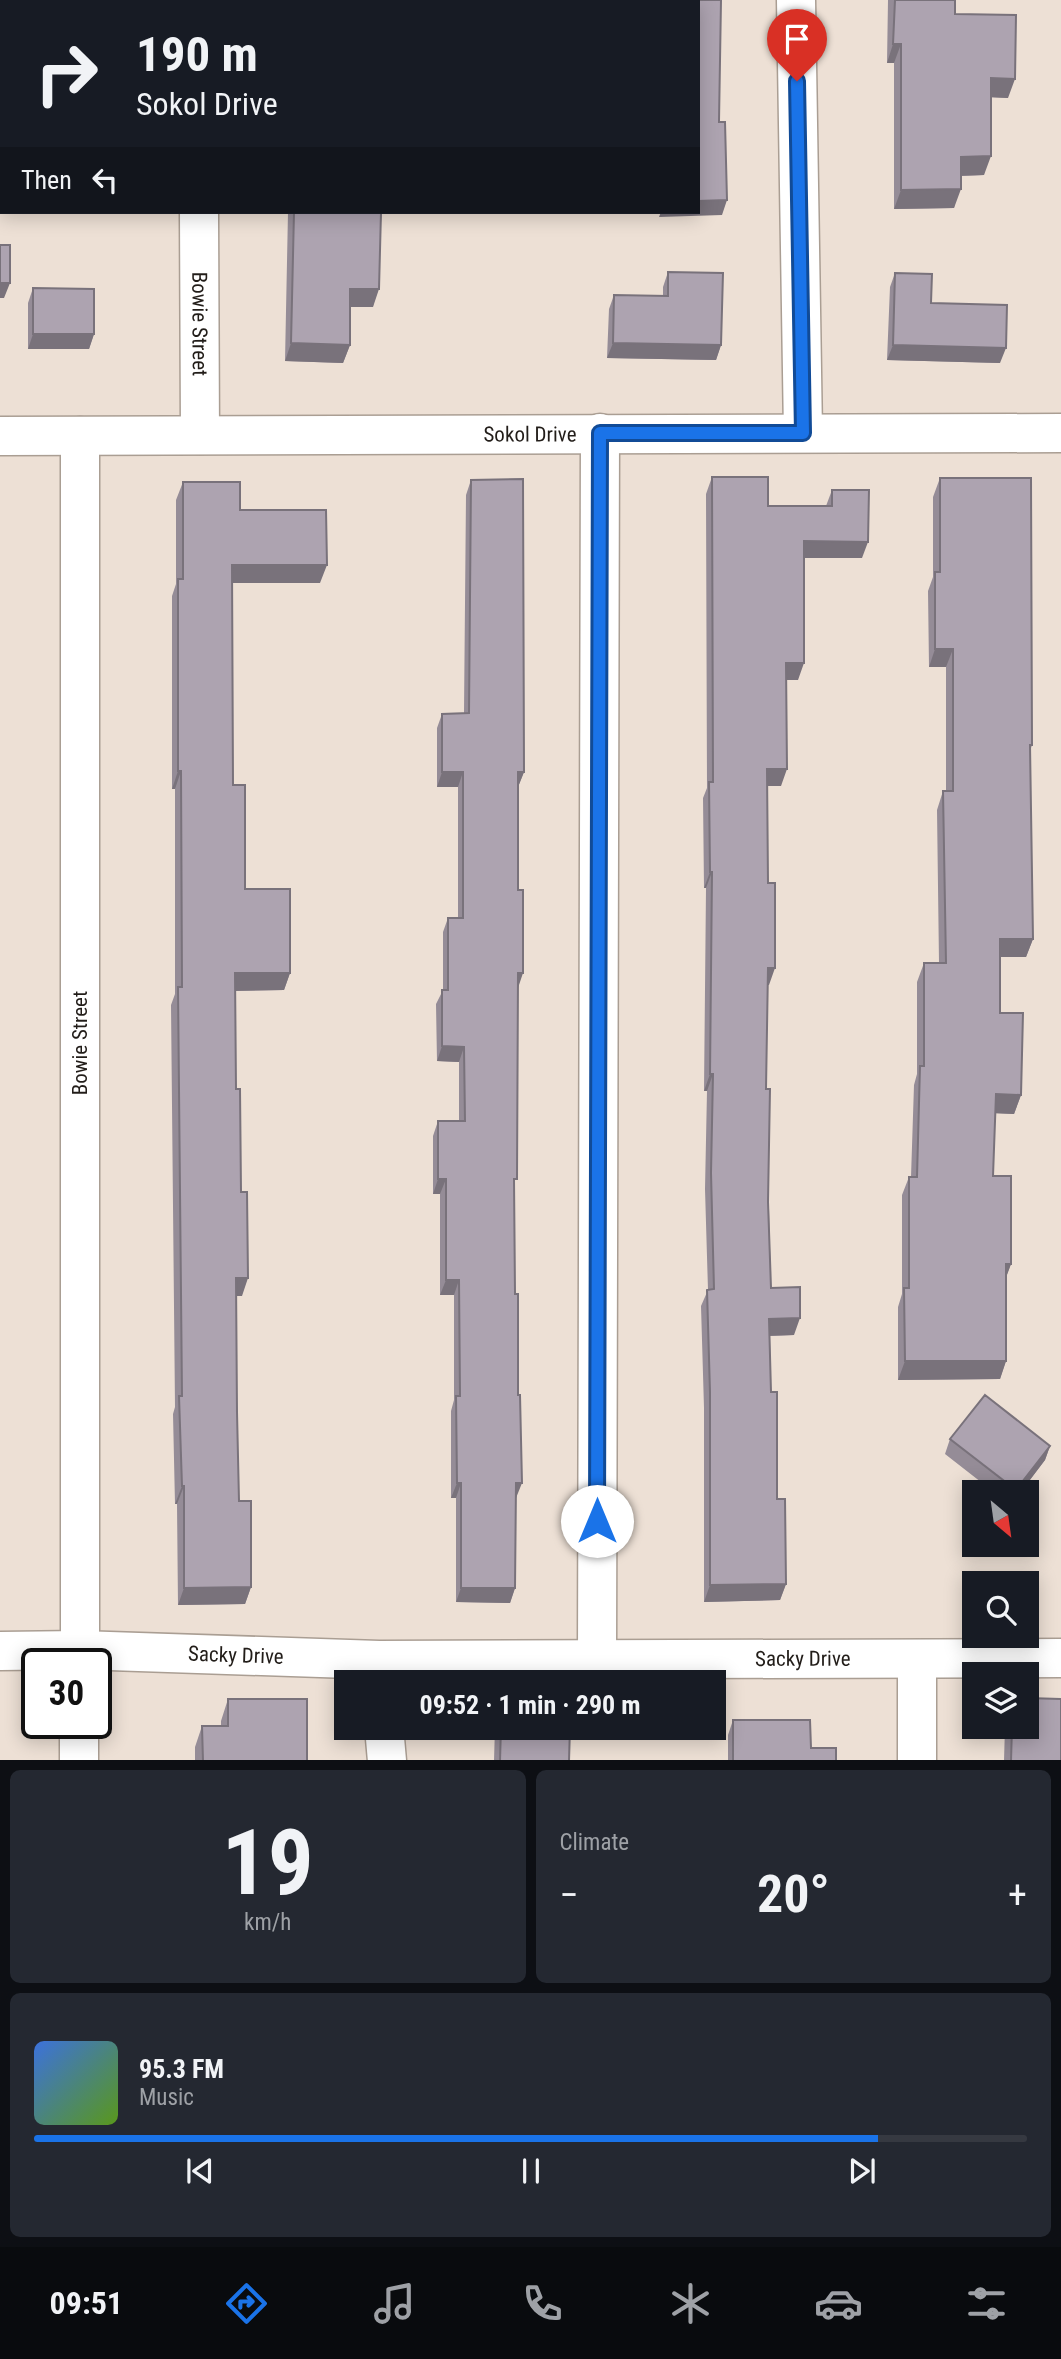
<!DOCTYPE html>
<html lang="en">
<head>
<meta charset="utf-8">
<style>
	body { margin:0; font-family:"Roboto Condensed",sans-serif; background:#242831; color:#f1f3f6; height:100vh; display:flex; flex-direction:column; font-size:26px; white-space:nowrap }
	* { box-sizing:border-box; margin:0 }
	p { font-size:23px; color:#9ea1a6 }
	.icon { flex:none; width:38px; height:38px; fill:none; stroke:currentColor; stroke-width:2; stroke-linecap:round; stroke-linejoin:round }
	.map { position:relative; height:1760px; overflow:hidden }
	.side { display:flex; flex-direction:column; gap:10px; padding:10px; background:#0d0f14; flex:1 }
	.side>* { flex:none }
	.guide { position:absolute; left:0px; top:0px; width:700px; height:214px; box-shadow:0 4px 18px #0003; background:#171b24; color:#f1f3f6; overflow:hidden }
	.needle { width:46px; rotate:151deg }
	.controls { position:absolute; left:962px; top:1480px; display:grid; gap:14px }
	.controls a { display:grid; place-items:center; width:77px; height:77px; border-radius:0px; background:#171b24; box-shadow:0 4px 18px #0003; font-size:35px }
	.speed { position:absolute; left:21px; top:1648px; display:flex; gap:14px; font-size:35px; font-weight:700; text-align:center }
	.speed>* { display:grid; place-content:center; width:91px; height:91px; border-radius:50%; background:#171b24; box-shadow:0 4px 18px #0003; line-height:1 }
	.speed .limit { border:4px solid #111; border-radius:10px; background:#fff; color:#111 }
	.pin { position:absolute; display:grid; place-items:center; width:60px; height:60px; color:#fff; margin:-72px -30px; border-radius:50% 50% 50% 0; rotate:-45deg; box-shadow:0 0 7px #0007 }
	.pin .icon { rotate:45deg }
	.me { position:absolute; width:77px; margin:-38px; rotate:0deg; stroke-linejoin:round; filter:drop-shadow(0 0 5px #0008) }
	.turn { display:flex; align-items:center; gap:24px; height:147px; padding:0 21px; font-size:32px }
	.turn .icon { width:91px; height:91px; stroke-width:2.5 }
	.turn b { display:block; font-size:49px; line-height:60px }
	.then { display:flex; align-items:center; height:66px; padding:0 21px; background:#0003; gap:14px; font-size:26px }
	.big { font-size:52px; font-weight:700; line-height:1.1 }
	.side .widget { flex:1; display:flex; flex-direction:column; justify-content:center; gap:10px; min-width:0; padding:0 24px; border-radius:10px; background:#242831 }
	.side .dial { align-items:center; gap:0 }
	.dial b { font-size:91px; line-height:1 }
	.song { display:flex; align-items:center; gap:21px }
	.cover { width:84px; height:84px; border-radius:10px; background:linear-gradient(135deg,hsl(220 70% 55%),hsl(90 70% 35%)) }
	.played { height:7px; border-radius:4px; background:linear-gradient(90deg,#1a73e8 85%,#363941 85%) }
	.keys { display:flex; justify-content:space-around; direction:ltr }
	.heat { display:flex; justify-content:space-between; align-items:center; font-size:38px; direction:ltr }
	.side .tiles { flex:1; display:grid; gap:10px; grid-template-columns:1fr 1fr }
	.widget:last-child { grid-column:span 2 }
	.trip { position:absolute; left:334px; top:1670px; width:392px; height:70px; border-radius:0px; background:#171b24; box-shadow:0 4px 18px #0003; font-weight:700; line-height:70px; text-align:center }
	.tabs { display:flex; height:112px; justify-content:space-around; align-items:center; background:#090b0e; color:#9ea1a6 }
	.tabs .icon { width:49px; height:49px }
	.tabs .current { color:#1a73e8 }
	.tabs b { font-size:32px; color:#f1f3f6 }
	.map>svg:first-child { display:block }
	.lines { fill:none; stroke-linecap:round; stroke-linejoin:round }
	.minor-casing { stroke:#aa9e93; stroke-width:41 }
	.minor { stroke:#fff; stroke-width:38 }
	.wall { fill:#958c97 }
	.shaded-wall { fill:#79727b }
	.building { fill:#ada3b0; stroke:#79727b; stroke-width:2 }
	.route-casing { stroke:#114b97; stroke-width:18 }
	.route { stroke:#1a73e8; stroke-width:12 }
	.labels { text-anchor:middle; stroke-width:5; stroke-linejoin:round; paint-order:stroke }
	.street-label { font-size:21px; fill:#221d19; stroke:#fff }
</style>
</head>
<body>
<div class="map">
<svg width="1061" height="1761" viewBox="0 0 1061 1761">
	<rect width="100%" height="100%" fill="#ede0d5"/>
	<g class="lines">
		<g class="minor-casing">
			<g id="minor">
				<path d="M198 0V2"/>
				<path d="M796 0 803 433"/>
				<path id="s1" d="M199 212 200 435"/>
				<path id="s2" d="M0 436 1061 433"/>
				<path id="s3" d="M0 1651 80 1650 379 1660 1061 1658"/>
				<path d="M597 1661 600 433"/>
				<path d="M80 1664V436"/>
				<path d="M384 1727 387 1761"/>
				<path d="M79 1761V1724"/>
				<path d="M917 1761V1659"/>
			</g>
		</g>
		<use href="#minor" class="minor"/>
	</g>
	<path class="wall" d="M888 0H955V14L1008 98 991 97 984 175 961 176 954 208 894 209V63H887Z
		M288 212H382L373 307H350V345L343 363 285 361Z
		M668 272 721 345 716 360 607 358 609 309 614 295 663 296V287Z
		M895 273 931 303 1000 363 887 360 890 287Z
		M33 288 94 334 89 349H28V303Z
		M712 477 768 506H826L832 490 862 558H804L798 680H786L781 786H767L769 985H767L766 1089 771 1288 794 1335 770 1336 771 1392 777 1499 786 1584 780 1600 704 1602V1408L701 1306 708 1290 705 1189 707 1091H704L706 888H704L703 798 707 788 706 494Z
		M940 478 1032 745 1030 751 1033 939 1026 957H1000V1013L1021 1095 1014 1114 995 1113 993 1176 1011 1264 1006 1277V1361L1000 1379 898 1380V1307L902 1294V1195L909 1177H911L914 1085 917 1074V982L924 963H939L937 810 943 791H946V667H929L928 591 933 577V497Z
		M471 480 524 772 518 787V986L514 1187 516 1498 515 1588 510 1603 456 1602V1498H451V1411L454 1400V1295H440V1194H433V1136L438 1121H459V1062L437 1061 436 1004 443 990V932L448 918H458V787H437V728L442 714 464 713 466 495Z
		M183 482 240 510 320 583H232L233 785 245 889 290 973 284 990 235 991 236 1089 242 1296H236L237 1412 239 1501 251 1587 245 1604 178 1605 177 1504H175L173 1414 175 1407 171 1005 175 994V789H172V596L176 584V500Z
		M950 1439 1050 1446 1045 1460 1020 1493H995L945 1454Z
		M228 1699 307 1761H195V1747L202 1726H221V1721Z
		M733 1720 811 1748 836 1761H728V1735Z
		M495 1727H570L569 1761H494Z
		M1005 1727H1027L1061 1761H1004Z"/>
	<path class="shaded-wall" d="M893 44H901L894 63H887Z
		M991 78 1015 79 1008 98 984 97Z
		M991 156 984 175 954 176 961 157Z
		M961 189 954 208 894 209 901 190Z
		M727 200 722 215 659 217 661 212H698V201Z
		M0 283H10L4 298H0Z
		M350 289H379L373 307H344Z
		M33 334H94L89 349H28Z
		M291 343 350 345 343 363 285 361Z
		M613 343 721 345 716 360 607 358Z
		M893 345 1006 348 1000 363 887 360Z
		M804 541 868 542 862 558H798Z
		M232 565H327L320 583H226Z
		M935 649H953L946 667H929Z
		M786 663H804L798 680H780Z
		M767 769H787L781 786H761Z
		M178 771H181L175 789H172Z
		M442 772H463L458 787H437Z
		M518 772H524L518 787H513Z
		M710 872H712L706 888H704Z
		M1000 939H1033L1026 957H993Z
		M768 968H775L769 985H762Z
		M235 973H290L284 990 228 991Z
		M518 973H523L518 988Z
		M442 1046 464 1047 459 1062 437 1061Z
		M710 1074H713L707 1091H704Z
		M996 1094 1021 1095 1014 1114 989 1113Z
		M438 1179H446L440 1194H433Z
		M1006 1264H1011L1004 1283Z
		M236 1278H248L242 1296H230Z
		M446 1280H459L454 1295H440Z
		M800 1318 794 1335 763 1336 769 1319Z
		M905 1361H1006L1000 1379 898 1380Z
		M1050 1446 1045 1460 1020 1493H1015Z
		M457 1483H461L456 1498H451Z
		M516 1483H522L516 1498H510Z
		M182 1486H184L177 1504H175Z
		M786 1584 780 1600 704 1602 710 1585Z
		M251 1587 245 1604 178 1605 184 1588Z
		M461 1588H515L510 1603 456 1602Z"/>
	<path class="building" d="M14 0H95V2H14Z
		M292 0H360L377 1V2H292Z
		M513 0H556V2H513Z
		M677 0H721L719 122H725L727 200 698 201V2H677Z
		M895 0H955V14L1016 15 1015 79 991 78V156L961 157V189L901 190V44H893Z
		M294 212H381L379 289H350V345L291 343Z
		M0 245H10V283H0Z
		M668 272 723 273 721 345 613 343 614 295 668 296Z
		M895 273 932 274 931 303 1007 305 1006 348 893 345Z
		M33 288 94 289V334H33Z
		M712 477H768V506H832V490H869L868 542 804 541V663H786L787 769H767L768 883H775V968H768L766 1089H770L768 1202 771 1288 800 1287V1318L769 1319 771 1392H777V1499H785L786 1584 710 1585V1392L707 1290 714 1289 711 1173 713 1074H710L712 872H710L709 782H713Z
		M940 478H1031L1032 745H1030L1033 939H1000V1013H1023L1021 1095 996 1094 993 1176H1011V1264H1006V1361H905L904 1288H909V1177H917L920 1066H924V963H946L943 791H953V649H935V572H940Z
		M523 479 524 772H518V890H523V973H518L517 1179H514L515 1294H518V1395H520L522 1483H516L515 1588H461V1483H457L456 1396H460L459 1280H446V1179H438V1121H465L464 1047 442 1046V990H448V918H463V772H442V714L469 713 471 480Z
		M183 482H240V510H326L327 565H232L233 785H245V889H290V973H235L236 1089H240L241 1192H247L248 1278H236L237 1412 239 1501H251V1587L184 1588V1486H182L179 1396H182L178 987H182L181 771H178V579H183Z
		M985 1395 1050 1446 1016 1490 950 1439Z
		M1027 1698 1061 1699V1761H1011L1012 1727H1027Z
		M228 1699H307V1761H203L202 1726H228Z
		M733 1720H810L811 1748H836V1761H733Z
		M501 1727H570L569 1761H500Z"/>
	<g class="lines">
		<g class="route-casing">
			<path id="route" d="M597 1521 600 433H803L797 81"/>
		</g>
		<use href="#route" class="route"/>
	</g>
	<g class="labels">
		<g class="street-label">
			<text dy="7" stroke="none"><textPath href="#s1" startOffset="112">Bowie Street</textPath></text>
			<text dy="7" stroke="none"><textPath href="#s2" startOffset="530">Sokol Drive</textPath></text>
			<text transform="translate(80 1043) rotate(-90)" y="7">Bowie Street</text>
			<text dy="7" stroke="none"><textPath href="#s3" startOffset="236">Sacky Drive</textPath></text>
			<text dy="7" stroke="none"><textPath href="#s3" startOffset="803">Sacky Drive</textPath></text>
		</g>
	</g>
</svg>
<div class="controls">
<a><svg class="needle" viewBox="-14 -14 28 28"><path d="M0-13l5 13h-10z" fill="#e53935"/><path d="M0 13l5-13h-10z" fill="#9ea1a6"/></svg></a>
<a><svg class="icon" aria-label="search" viewBox="0 0 24 24"><circle cx="10" cy="10" r="6"/><path d="M15 15l6 6"/></svg></a>
<a><svg class="icon" aria-label="layers" viewBox="0 0 24 24"><path d="M12 4l9 5-9 5-9-5zM3 14l9 5 9-5"/></svg></a>
</div>
<div class="speed"><div class="limit">30</div></div>
<div class="pin" style="left:797px;top:81px;background:#d93025"><svg class="icon" aria-label="arrive" viewBox="0 0 24 24"><path d="M6 21V4h12l-3 4 3 4H6"/></svg></div>
<svg class="me" style="left:597px;top:1521px" viewBox="-20 -20 40 40"><circle r="19" fill="#fff"/><path d="M0-13L10 11 0 6-10 11z" fill="#1a73e8"/></svg>
<div class="trip">09:52 · 1 min · 290 m</div>
<div class="guide">
<div class="turn"><svg class="icon" aria-label="right" viewBox="0 0 24 24"><path d="M7 20v-9h11M14 6l5 5-5 5"/></svg><div><b>190 m</b>Sokol Drive</div></div>
<div class="then">Then<svg class="icon" aria-label="left" viewBox="0 0 24 24"><path d="M17 20v-9H6M10 6l-5 5 5 5"/></svg></div>
</div>
</div>
<section class="side">
<div class="tiles">
<div class="widget dial"><b>19</b><p>km/h</p></div>
<div class="widget"><p>Climate</p>
<div class="heat"><a>−</a><b class="big">20°</b><a>+</a></div>
</div>
<div class="widget">
<div class="song"><i class="cover"></i><div><b>95.3 FM</b><p>Music</p></div></div>
<div class="played"></div>
<div class="keys"><svg class="icon" aria-label="previous" viewBox="0 0 24 24"><path d="M18 5L8 12l10 7zM5 5v14"/></svg><svg class="icon" aria-label="pause" viewBox="0 0 24 24"><path d="M8 5v14M16 5v14"/></svg><svg class="icon" aria-label="next" viewBox="0 0 24 24"><path d="M6 5l10 7-10 7zM19 5v14"/></svg></div>
</div>
</div>
</section>
<nav class="tabs">
<b>09:51</b>
<svg class="icon current" aria-label="directions" viewBox="0 0 24 24"><path d="M12 3l9 9-9 9-9-9zM9 14v-3h6M13 9l2 2-2 2"/></svg>
<svg class="icon" aria-label="music" viewBox="0 0 24 24"><path d="M9 18V5l10-2v13"/><circle cx="6" cy="18" r="3"/><circle cx="16" cy="16" r="3"/></svg>
<svg class="icon" aria-label="phone" viewBox="0 0 24 24"><path d="M5 4h4l2 5-3 2q2 4 5 5l2-3 5 2v4C11 20 4 13 5 4z"/></svg>
<svg class="icon" aria-label="climate" viewBox="0 0 24 24"><path d="M12 3v18M4 7l16 10M4 17L20 7"/></svg>
<svg class="icon" aria-label="car" viewBox="0 0 24 24"><path d="M5 17H2v-5l4-1 3-4h7l3 4 3 1v5h-3M9 17h6M6 11h13"/><circle cx="7" cy="17" r="2"/><circle cx="17" cy="17" r="2"/></svg>
<svg class="icon" aria-label="filters" viewBox="0 0 24 24"><path d="M4 7h16M4 17h16"/><circle cx="9" cy="7" r="2"/><circle cx="15" cy="17" r="2"/></svg>
</nav>
</body>
</html>
